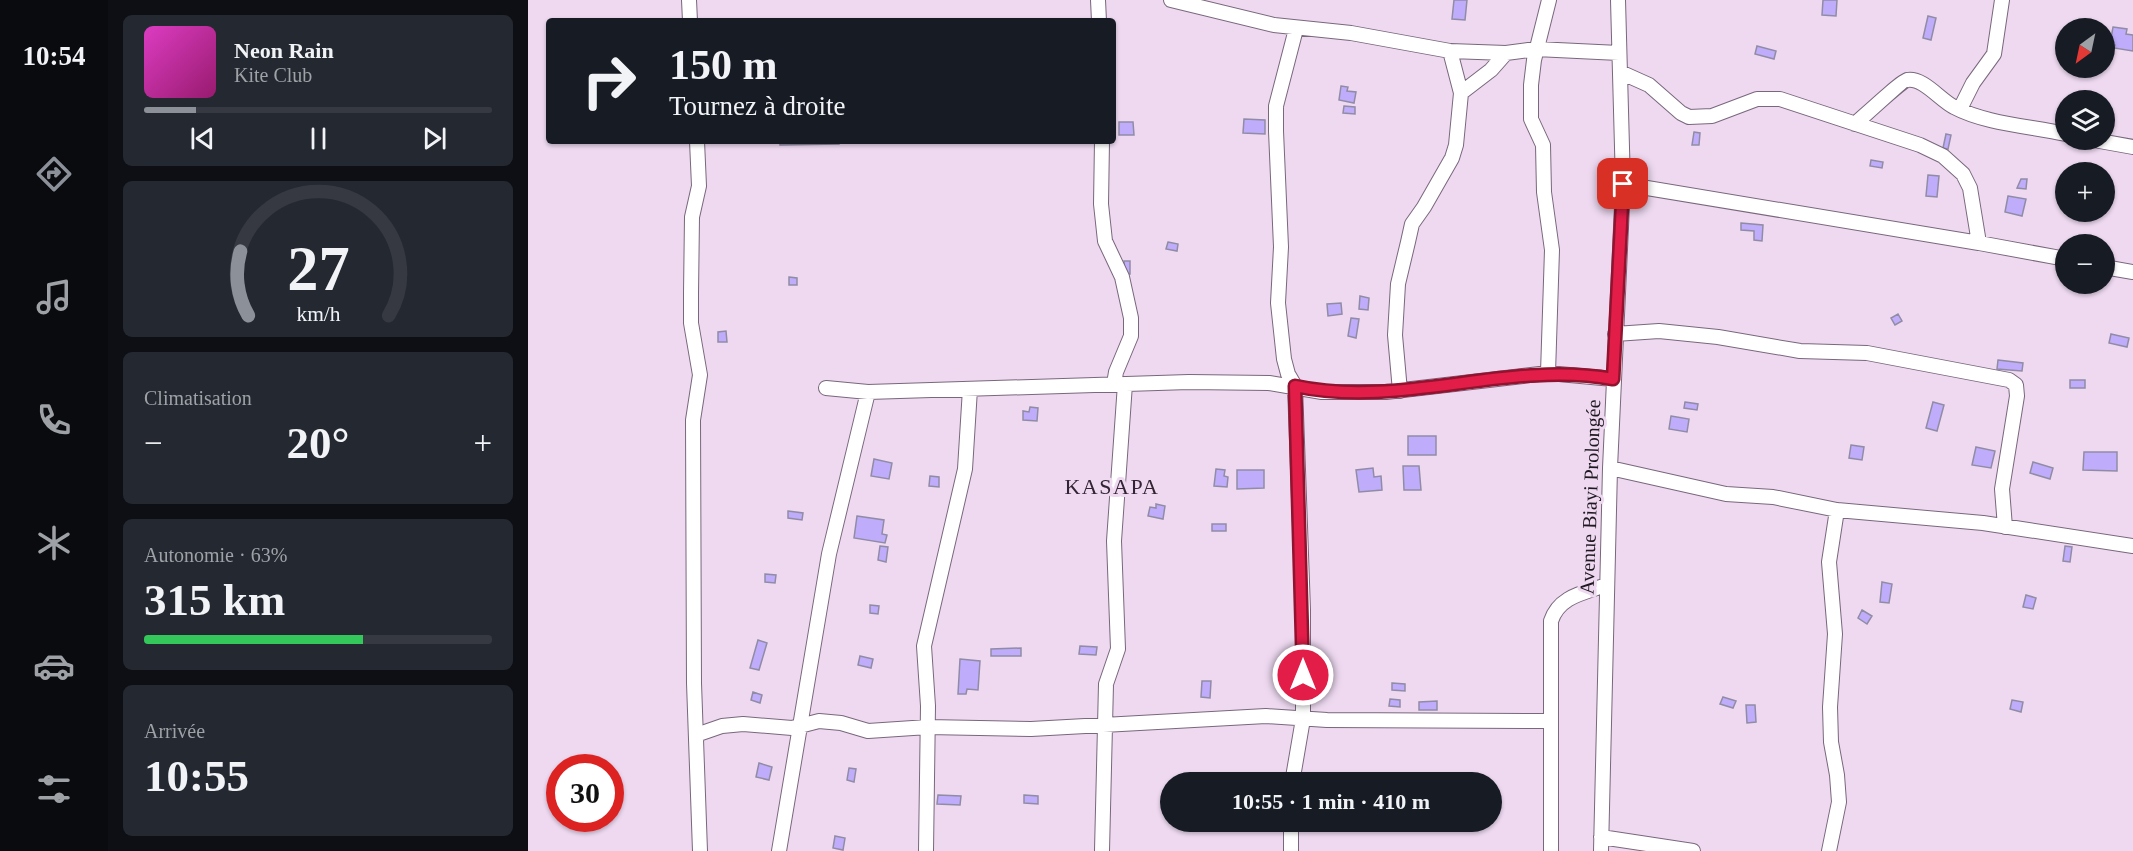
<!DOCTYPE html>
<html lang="fr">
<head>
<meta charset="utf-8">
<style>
	body { margin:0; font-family:"Times New Roman",serif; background:#242831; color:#f1f3f6; height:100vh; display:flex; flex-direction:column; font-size:22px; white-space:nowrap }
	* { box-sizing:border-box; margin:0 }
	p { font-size:20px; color:#9ea1a6 }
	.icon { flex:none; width:33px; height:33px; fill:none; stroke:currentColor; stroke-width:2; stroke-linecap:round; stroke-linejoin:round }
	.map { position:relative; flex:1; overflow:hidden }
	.panel { display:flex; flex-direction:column; gap:15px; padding:15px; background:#0d0f14; width:420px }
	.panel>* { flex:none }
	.top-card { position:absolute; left:18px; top:18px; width:570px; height:126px; border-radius:6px; box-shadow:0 2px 4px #0004; background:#171b24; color:#f1f3f6; overflow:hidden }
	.needle { width:39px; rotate:213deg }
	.controls { position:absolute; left:1527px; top:18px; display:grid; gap:12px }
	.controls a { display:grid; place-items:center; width:60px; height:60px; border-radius:50%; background:#171b24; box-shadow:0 2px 4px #0004; font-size:30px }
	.speed { position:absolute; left:18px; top:754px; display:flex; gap:12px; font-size:30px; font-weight:700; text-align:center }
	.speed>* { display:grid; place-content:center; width:78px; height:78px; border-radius:50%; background:#171b24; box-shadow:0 2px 4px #0004; line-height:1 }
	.speed .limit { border:9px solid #d22; background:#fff; color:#111 }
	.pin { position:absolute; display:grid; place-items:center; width:51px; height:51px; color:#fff; margin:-26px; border-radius:12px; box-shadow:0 3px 9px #0006 }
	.me { position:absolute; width:66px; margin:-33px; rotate:0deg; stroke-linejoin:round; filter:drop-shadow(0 0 4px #0008) }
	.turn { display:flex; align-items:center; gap:21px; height:126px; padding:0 24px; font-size:27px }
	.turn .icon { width:78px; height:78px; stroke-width:2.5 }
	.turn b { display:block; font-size:42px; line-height:51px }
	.big { font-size:45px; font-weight:600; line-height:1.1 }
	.panel .tile { flex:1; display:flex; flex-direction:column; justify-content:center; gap:9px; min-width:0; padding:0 21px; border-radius:9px; background:#242831 }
	.panel .dial { align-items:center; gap:0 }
	.dial svg { height:156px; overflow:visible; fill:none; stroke:#363941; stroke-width:7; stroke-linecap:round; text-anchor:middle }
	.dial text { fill:#f1f3f6; stroke:none }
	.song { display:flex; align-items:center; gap:18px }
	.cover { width:72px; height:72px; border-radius:9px; background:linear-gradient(135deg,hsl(310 70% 55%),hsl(320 70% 35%)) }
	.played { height:6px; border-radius:3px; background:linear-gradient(90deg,#8c9099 15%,#363941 15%) }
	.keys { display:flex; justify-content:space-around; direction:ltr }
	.heat { display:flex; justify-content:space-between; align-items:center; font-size:33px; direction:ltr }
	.charge { height:9px; border-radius:4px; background:linear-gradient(90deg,#34c759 63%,#363941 0) }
	.trip { position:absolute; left:632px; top:772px; width:342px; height:60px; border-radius:30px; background:#171b24; box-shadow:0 2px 4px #0004; font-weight:600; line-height:60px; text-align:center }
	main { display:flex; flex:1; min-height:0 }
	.tabs { display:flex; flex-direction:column; width:108px; justify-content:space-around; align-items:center; background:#090b0e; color:#9ea1a6 }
	.tabs .icon { width:42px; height:42px }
	.tabs .current { color:#8c9099 }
	.tabs b { font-size:27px; color:#f1f3f6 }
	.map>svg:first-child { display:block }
	.building { fill:#bfacfb; stroke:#918ca5; stroke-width:1.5 }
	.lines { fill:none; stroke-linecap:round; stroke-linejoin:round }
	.street-casing { stroke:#79677c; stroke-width:16 }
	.street { stroke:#fff; stroke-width:14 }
	.route-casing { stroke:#92132f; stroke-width:15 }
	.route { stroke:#e11d48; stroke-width:10 }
	.labels { text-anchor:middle; stroke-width:6; stroke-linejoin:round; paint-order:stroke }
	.street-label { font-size:20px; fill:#1f1820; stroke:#eed9f1 }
	.quarter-label { font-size:22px; letter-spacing:1.5px; fill:#332435; stroke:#eed9f1 }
</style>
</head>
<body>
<main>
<nav class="tabs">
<b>10:54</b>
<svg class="icon current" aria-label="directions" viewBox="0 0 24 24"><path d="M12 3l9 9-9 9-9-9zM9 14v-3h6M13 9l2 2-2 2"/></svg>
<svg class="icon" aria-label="music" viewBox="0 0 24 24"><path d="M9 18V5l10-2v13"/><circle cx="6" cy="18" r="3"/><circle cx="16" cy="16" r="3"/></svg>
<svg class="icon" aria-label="phone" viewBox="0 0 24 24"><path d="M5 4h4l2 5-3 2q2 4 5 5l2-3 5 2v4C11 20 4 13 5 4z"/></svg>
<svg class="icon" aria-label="climate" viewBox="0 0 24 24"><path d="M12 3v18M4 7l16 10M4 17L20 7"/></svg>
<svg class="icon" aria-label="car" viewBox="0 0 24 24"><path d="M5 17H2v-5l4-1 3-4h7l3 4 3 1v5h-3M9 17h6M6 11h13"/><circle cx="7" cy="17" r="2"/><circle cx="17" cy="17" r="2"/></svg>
<svg class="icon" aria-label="filters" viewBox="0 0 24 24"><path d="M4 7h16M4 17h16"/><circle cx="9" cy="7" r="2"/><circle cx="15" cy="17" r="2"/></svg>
</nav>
<section class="panel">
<div class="tile">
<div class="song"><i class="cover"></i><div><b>Neon Rain</b><p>Kite Club</p></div></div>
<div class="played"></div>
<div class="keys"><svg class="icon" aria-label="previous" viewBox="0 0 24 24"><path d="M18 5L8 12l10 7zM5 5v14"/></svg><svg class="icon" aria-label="pause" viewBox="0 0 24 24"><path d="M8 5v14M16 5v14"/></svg><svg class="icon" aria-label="next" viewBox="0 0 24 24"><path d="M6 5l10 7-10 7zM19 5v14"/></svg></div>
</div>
<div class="tile dial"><svg viewBox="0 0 100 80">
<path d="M14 69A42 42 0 1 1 86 69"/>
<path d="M14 69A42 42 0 0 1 10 36" stroke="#8c9099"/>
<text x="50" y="56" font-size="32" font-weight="700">27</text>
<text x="50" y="72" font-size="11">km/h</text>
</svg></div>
<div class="tile"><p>Climatisation</p>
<div class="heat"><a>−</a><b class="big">20°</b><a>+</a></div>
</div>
<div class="tile"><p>Autonomie · 63%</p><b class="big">315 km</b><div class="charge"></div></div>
<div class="tile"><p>Arrivée</p><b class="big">10:55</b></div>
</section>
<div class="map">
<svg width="1605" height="851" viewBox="0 0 1605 851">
	<rect width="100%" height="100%" fill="#eed9f1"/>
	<path class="building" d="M926 0H939L937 20 924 19Z
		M1295 0H1309L1308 16 1294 15Z
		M1400 16 1408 18 1403 40 1395 38Z
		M1585 27 1599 29 1598 34 1605 35V51L1586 48 1587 45 1582 44Z
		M1229 46 1248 51 1246 59 1227 54Z
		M813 86 820 87 819 91 828 92 826 103 811 100Z
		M816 106 827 107V114L815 113Z
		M716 119 737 120V134L715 133Z
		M591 122H605L606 135H591Z
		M1166 132 1172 133 1171 145H1164Z
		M1418 134 1423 135 1420 149 1415 148Z
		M252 141H311V144L252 145Z
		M1343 160 1355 162 1354 168 1342 166Z
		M1400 175 1411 176 1409 197 1398 196Z
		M1493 179H1499L1498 189 1489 188Z
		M1480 196 1498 199 1494 216 1477 212Z
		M1213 223 1235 225 1234 241 1226 240V231L1213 230Z
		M640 242 650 244 649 251 638 249Z
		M596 261H602V274H597Z
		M261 277 269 278V285H261Z
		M832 296 841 298 840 310 831 309Z
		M813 303 814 314 800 316 799 304Z
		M1370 314 1374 321 1367 325 1363 318Z
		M823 318 831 319 828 338 820 336Z
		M198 331 199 342H190V332Z
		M1583 334 1601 338 1599 347 1581 343Z
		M1470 360 1495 363 1494 371 1469 369Z
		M1542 380H1557V388H1542Z
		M1157 402 1170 404 1169 410 1156 408Z
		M1405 402 1416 405 1409 431 1398 428Z
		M502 407 510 408 509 421 495 420V411L501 412Z
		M1143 416 1161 419 1159 432 1141 429Z
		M880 436H908V455H880Z
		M1323 445 1336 447 1334 460 1321 458Z
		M1448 447 1467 451 1463 468 1444 465Z
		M1556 452H1589V471L1555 470Z
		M346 459 364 463 361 479 343 476Z
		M1505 462 1525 468 1522 479 1502 473Z
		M875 466H891L893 490H876Z
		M845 468 846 477 853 476 854 490 831 492 828 470Z
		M688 469 697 470 696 476 700 477 699 487 686 486Z
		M709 470H736V488L709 489Z
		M402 476 411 477V487L401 486Z
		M628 504 637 506 635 519 620 516 622 507 628 508Z
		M260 511 275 513 274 520 260 518Z
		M329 516 356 520 354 534 359 535 357 543 326 538Z
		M684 524H698V531H684Z
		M352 546 360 547 358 562 350 560Z
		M1537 546 1544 547 1542 562 1535 561Z
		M237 574 248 575 247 583 237 582Z
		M1354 582 1364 584 1361 603 1352 602Z
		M1498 595 1508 598 1505 609 1495 607Z
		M342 605 351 606 350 614 342 613Z
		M1334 610 1344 616 1339 624 1330 618Z
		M230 640 239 643 231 670 222 668Z
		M552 646 569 647 568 655 551 654Z
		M493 648V656H463V649Z
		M332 656 345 659 343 668 330 665Z
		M432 659 452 661 450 690 439 689 438 694H430Z
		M674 681H683L682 698 673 697Z
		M864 683 877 684V691L864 690Z
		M225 692 234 695 232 703 223 700Z
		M1195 697 1208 701 1205 708 1192 704Z
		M862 699 872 700V707L861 706Z
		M1484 700 1495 702 1493 712 1482 709Z
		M909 701V710H891V702Z
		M1218 705H1227L1228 722 1219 723Z
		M231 763 244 767 241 780 228 777Z
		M321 768 328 769 326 782 319 780Z
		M410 795 433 796 432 805 409 804Z
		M496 795 510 796V804L496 803Z
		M307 836 317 838 315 850 305 848Z"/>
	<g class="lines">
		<g class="street-casing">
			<path id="street" d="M161 0 162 21
				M570 0 571 21
				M643 0 746 25 823 33 922 51 978 53 1008 49 1091 53
				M1092 72 1121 85 1153 113 1161 117 1184 116 1229 99H1252L1392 145 1415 156 1435 174 1442 188 1451 243 1538 259
				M933 93 963 70 978 53
				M1432 109 1445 83 1466 54 1474 0
				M1327 124C1335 117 1375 80 1379 80 1395 77 1412 100 1426 107 1458 124 1502 126 1538 134
				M1566 140 1605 147
				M169 141 171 186 164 217 163 293V323L172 375 165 420 166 683 172 851
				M574 141 573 204 577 241 594 277 603 318V336L588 372 586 384
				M1095 184 1451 243
				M1576 267 1605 272
				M1087 334 1131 331 1190 337 1272 351 1339 353 1481 380 1488 385 1489 396 1474 489 1477 527
				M1020 373 1024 250 1016 192 1015 145 1003 119V85L1006 60 1021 0
				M298 388 340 392 661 382 741 383 794 392H858L1020 373 1085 379
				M872 391 867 335 870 284 880 242 884 224 896 207 924 158 928 145 933 93 922 51
				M1082 468 1198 494 1245 497 1309 510 1455 523 1605 546
				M168 735 194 726 215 724 264 728 291 721 313 723 340 731 400 727 503 729 738 716 799 720 1022 721
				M764 783 775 719V610L767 386 760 374 756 359 750 303 753 247 748 131V106L768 29
				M763 822V851
				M1073 837 1165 851
				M251 851 301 554 340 392
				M398 851 400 706 396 646 437 469 442 389
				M574 851 578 684 590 649 586 541 597 384
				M1023 851V621C1031 596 1056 593 1078 585
				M1073 851 1082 468 1095 184 1090 0
				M1301 851 1311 802 1309 775 1303 742 1302 707 1307 634 1301 562 1309 510"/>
		</g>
		<use href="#street" class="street"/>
	</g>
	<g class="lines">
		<g class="route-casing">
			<path id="route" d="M775 675 767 386C874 409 979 360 1085 379L1095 184"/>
		</g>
		<use href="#route" class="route"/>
	</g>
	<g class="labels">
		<g class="street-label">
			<text transform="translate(1062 497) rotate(-88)" y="7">Avenue Biayi Prolongée</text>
		</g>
		<g class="quarter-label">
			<text x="584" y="494">KASAPA</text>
		</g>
	</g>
</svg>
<div class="controls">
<a><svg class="needle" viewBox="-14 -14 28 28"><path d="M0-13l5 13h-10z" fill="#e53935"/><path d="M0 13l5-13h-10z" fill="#9ea1a6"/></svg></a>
<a><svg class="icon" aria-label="layers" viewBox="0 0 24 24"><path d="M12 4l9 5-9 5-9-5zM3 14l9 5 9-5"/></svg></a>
<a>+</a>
<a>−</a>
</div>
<div class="speed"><div class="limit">30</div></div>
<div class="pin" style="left:1095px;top:184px;background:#d93025"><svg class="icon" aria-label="arrive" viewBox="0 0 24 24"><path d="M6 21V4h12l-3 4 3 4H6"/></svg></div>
<svg class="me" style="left:775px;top:675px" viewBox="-20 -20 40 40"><circle r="17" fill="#e11d48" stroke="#fff" stroke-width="3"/><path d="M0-11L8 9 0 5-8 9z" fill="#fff"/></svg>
<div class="trip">10:55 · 1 min · 410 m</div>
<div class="top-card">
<div class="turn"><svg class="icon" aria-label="right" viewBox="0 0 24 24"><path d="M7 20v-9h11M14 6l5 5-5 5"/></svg><div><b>150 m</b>Tournez à droite</div></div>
</div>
</div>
</main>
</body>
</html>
